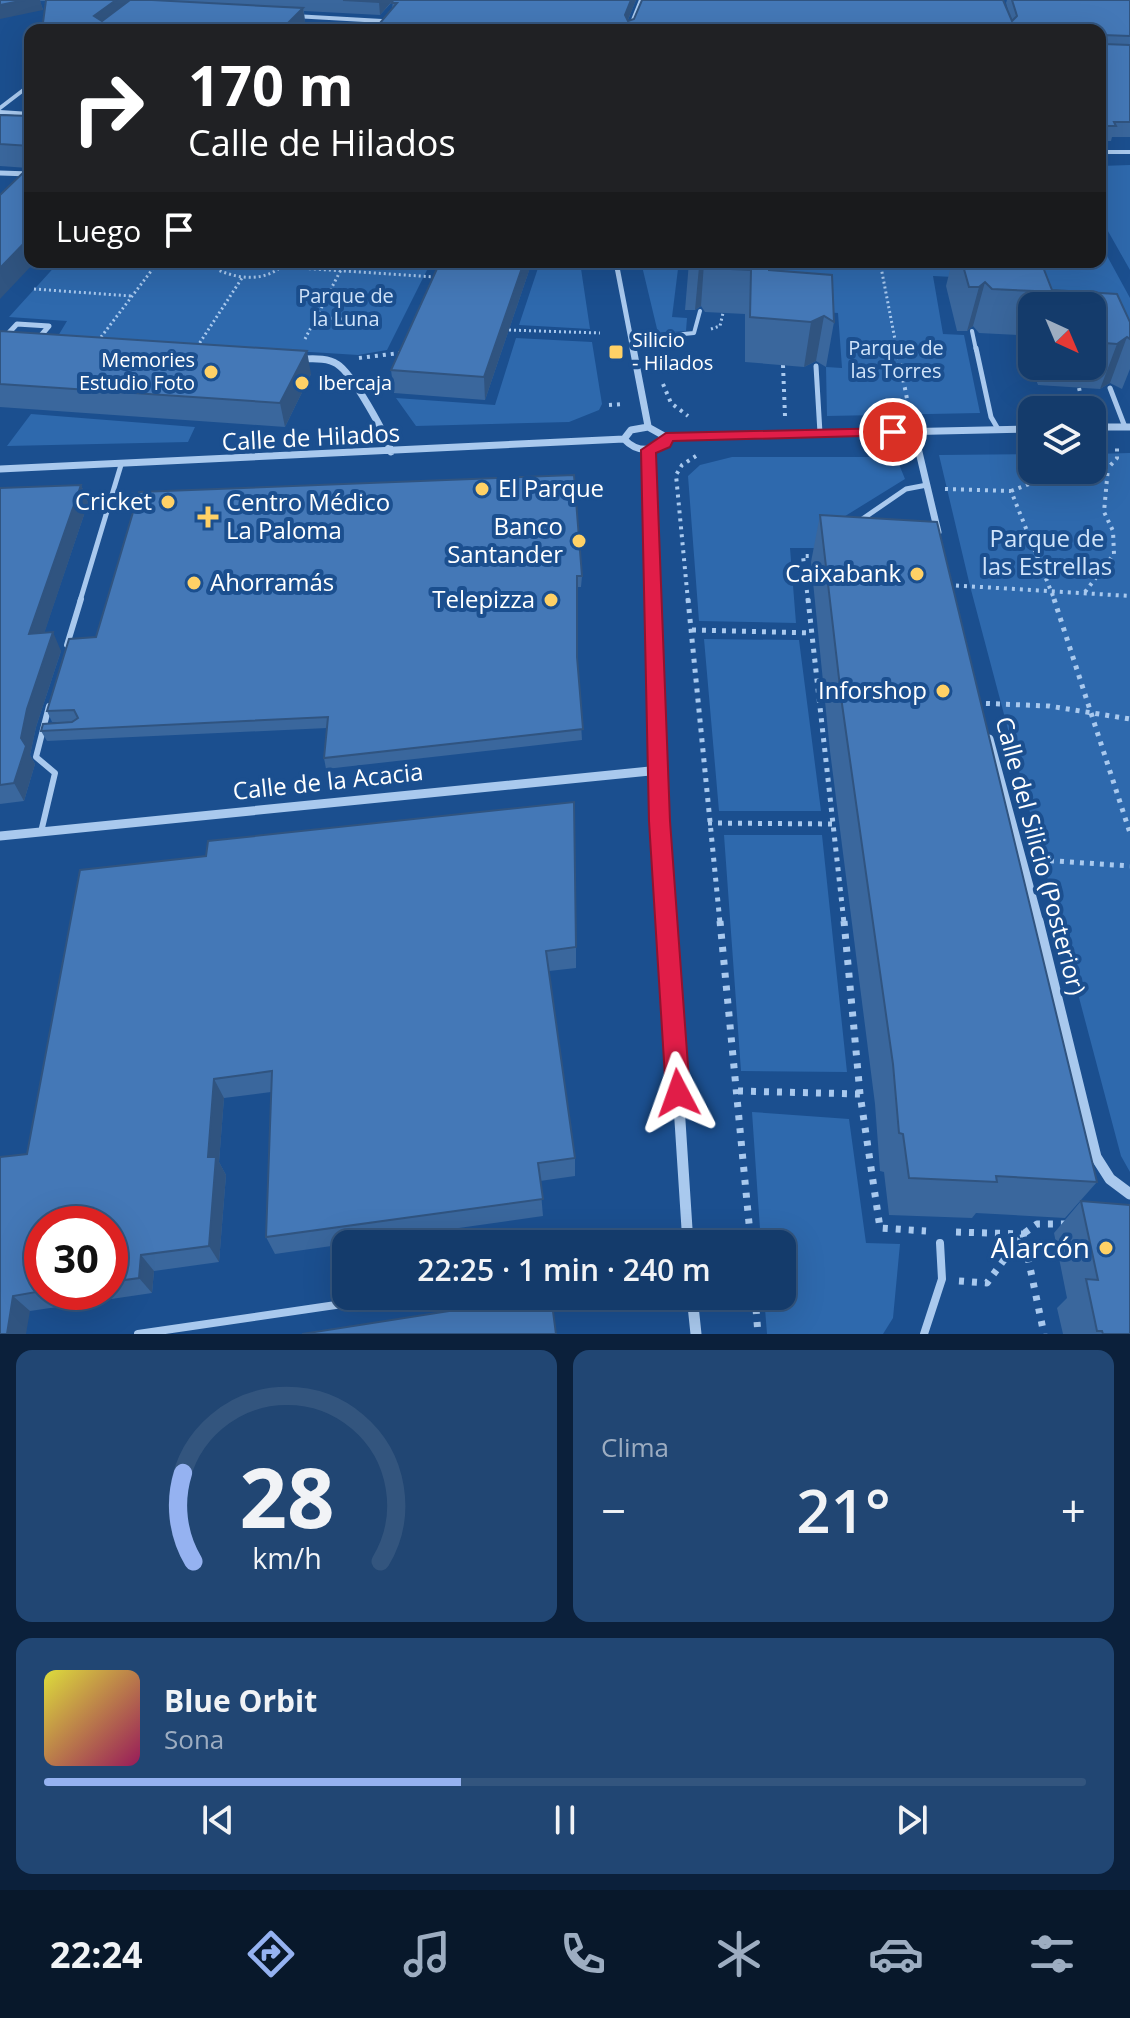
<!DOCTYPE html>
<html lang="es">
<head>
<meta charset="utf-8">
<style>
	body { margin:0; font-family:"Open Sans",sans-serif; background:#214673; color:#f1f3f6; height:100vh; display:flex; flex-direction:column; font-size:30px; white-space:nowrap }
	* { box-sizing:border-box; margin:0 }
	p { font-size:26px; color:#9dadc1 }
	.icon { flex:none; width:44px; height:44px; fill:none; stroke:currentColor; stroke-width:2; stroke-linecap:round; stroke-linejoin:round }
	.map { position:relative; height:1334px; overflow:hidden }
	.side { display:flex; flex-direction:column; gap:16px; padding:16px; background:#0b203b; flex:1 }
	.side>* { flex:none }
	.top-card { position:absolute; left:24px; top:24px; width:1082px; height:244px; border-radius:16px; box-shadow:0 8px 32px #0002,0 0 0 2px #33557e; background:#202124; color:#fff; overflow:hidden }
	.needle { width:52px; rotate:136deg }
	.controls { position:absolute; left:1018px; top:292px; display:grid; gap:16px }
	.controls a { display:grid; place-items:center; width:88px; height:88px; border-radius:16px; background:#143b6b; box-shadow:0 8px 32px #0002,0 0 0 2px #33557e; font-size:40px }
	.speed { position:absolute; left:24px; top:1206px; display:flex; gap:16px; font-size:40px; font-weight:700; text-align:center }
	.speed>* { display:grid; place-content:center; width:104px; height:104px; border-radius:50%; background:#143b6b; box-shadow:0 8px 32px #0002,0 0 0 2px #33557e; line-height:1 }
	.speed .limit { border:12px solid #d22; background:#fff; color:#111 }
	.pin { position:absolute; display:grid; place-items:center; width:68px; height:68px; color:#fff; margin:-34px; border:4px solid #fff; border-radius:50%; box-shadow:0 2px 8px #0007 }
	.me { position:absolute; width:88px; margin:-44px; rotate:356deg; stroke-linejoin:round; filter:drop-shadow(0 0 6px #0008) }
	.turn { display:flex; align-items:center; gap:28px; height:168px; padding:0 32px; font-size:36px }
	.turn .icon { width:104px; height:104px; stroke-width:2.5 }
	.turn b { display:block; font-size:56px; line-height:68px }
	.then { display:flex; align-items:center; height:76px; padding:0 32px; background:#0003; gap:16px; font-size:30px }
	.big { font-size:60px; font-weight:600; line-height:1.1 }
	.side .tile { flex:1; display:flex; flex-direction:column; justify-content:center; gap:12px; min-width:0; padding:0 28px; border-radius:16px; background:#214673 }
	.side .dial { align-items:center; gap:0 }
	.dial svg { height:208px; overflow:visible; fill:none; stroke:#33557e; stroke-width:7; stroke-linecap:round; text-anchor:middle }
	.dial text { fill:#f1f3f6; stroke:none }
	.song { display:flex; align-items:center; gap:24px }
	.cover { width:96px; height:96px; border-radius:12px; background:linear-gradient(135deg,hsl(60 70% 55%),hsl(330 70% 35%)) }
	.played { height:8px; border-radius:4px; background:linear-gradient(90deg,#95b2f1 40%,#33557e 40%) }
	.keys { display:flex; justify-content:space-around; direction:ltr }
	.heat { display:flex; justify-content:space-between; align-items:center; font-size:44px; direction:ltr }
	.side .tiles { flex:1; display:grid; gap:16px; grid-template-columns:1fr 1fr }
	.tile:last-child { grid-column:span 2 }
	.trip { position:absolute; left:332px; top:1230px; width:464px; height:80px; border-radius:16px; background:#143b6b; box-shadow:0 8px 32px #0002,0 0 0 2px #33557e; font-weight:600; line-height:80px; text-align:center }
	.menu { display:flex; height:128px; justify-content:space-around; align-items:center; background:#08182b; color:#9dadc1 }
	.menu .icon { width:56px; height:56px }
	.menu .active { color:#95b2f1 }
	.menu b { font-size:36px; color:#f1f3f6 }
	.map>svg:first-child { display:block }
	.green { fill:#2e69ad }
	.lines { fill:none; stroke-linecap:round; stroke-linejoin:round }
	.path-far3 { stroke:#a9c9ee; stroke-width:3; stroke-dasharray:2 3; stroke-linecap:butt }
	.path-far2 { stroke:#a9c9ee; stroke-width:4; stroke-dasharray:3 5; stroke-linecap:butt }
	.path-far1 { stroke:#a9c9ee; stroke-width:5; stroke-dasharray:4 6; stroke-linecap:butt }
	.path { stroke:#a9c9ee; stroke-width:7; stroke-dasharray:5 8; stroke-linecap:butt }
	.lane-far3 { stroke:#a9c9ee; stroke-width:4 }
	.lane-far2 { stroke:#a9c9ee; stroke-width:5 }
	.lane-far1 { stroke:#a9c9ee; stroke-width:6 }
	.lane { stroke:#a9c9ee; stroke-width:8 }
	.street-far4 { stroke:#a9c9ee; stroke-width:4 }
	.street-far3 { stroke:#a9c9ee; stroke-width:5 }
	.street-far2 { stroke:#a9c9ee; stroke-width:7 }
	.street-far1 { stroke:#a9c9ee; stroke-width:9 }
	.street { stroke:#a9c9ee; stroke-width:11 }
	.wall { fill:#3a679d; fill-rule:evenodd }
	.shaded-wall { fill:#305480 }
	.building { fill:#4478b7; stroke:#305480; stroke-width:2 }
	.route { fill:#e11d48; stroke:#92132f; stroke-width:2 }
	.poi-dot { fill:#ffd166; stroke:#1b4f8f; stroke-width:3 }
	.labels { text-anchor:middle; stroke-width:8; stroke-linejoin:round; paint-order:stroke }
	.far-park-label { font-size:20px; fill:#cfe3fa; stroke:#1b4f8f }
	.far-poi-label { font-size:20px; fill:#fff; stroke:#1b4f8f; text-anchor:start }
	.street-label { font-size:24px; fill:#fff; stroke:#1b4f8f }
	.poi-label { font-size:24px; fill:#fff; stroke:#1b4f8f; text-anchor:end }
	.park-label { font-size:24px; fill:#cfe3fa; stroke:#1b4f8f }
	.near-poi-label { font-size:28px; fill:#fff; stroke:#1b4f8f; text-anchor:end }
</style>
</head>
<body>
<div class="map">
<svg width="1130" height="1334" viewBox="0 0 1130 1334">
	<rect width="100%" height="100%" fill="#1b4f8f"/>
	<path class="green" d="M1130 165V270L1100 217V166Z
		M1100 243 1130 298V329L1092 306H1042L1034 281 933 276 943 334 964 335 980 413 827 416 826 367 842 368 838 313 778 309 776 267 693 262 691 269H678L672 317 687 318 686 331 658 333 641 262H1100Z
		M59 262H431L387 350 358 355 58 336 67 321 9 317Z
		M540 262H580L590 329 519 325Z
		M516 338 592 342 602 404 599 410 569 422 416 426 396 398 495 405Z
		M31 414 195 427 188 442 7 446Z
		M1130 453V1172L1121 1156 970 586 939 455 1032 454V470H1092V454Z
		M732 457H896L905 479 842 518 815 548H790L796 623 699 621 688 476 700 465Z
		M704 639 799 640 821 811H719Z
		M724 835H822L847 1072 741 1071Z
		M752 1112 849 1119 866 1243 900 1244 893 1318 883 1334H767L764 1296H782V1244H761Z"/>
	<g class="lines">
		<path class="path-far3" d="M186 262 215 264
			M216 262 218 270C241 280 268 282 286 262
			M366 262 440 266
			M880 262 897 350
			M284 267 435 277
			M34 289 131 296
			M316 317 367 321
			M711 329 720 326 723 313
			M509 330 600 333
			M305 339 345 262
			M98 341 158 262
			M197 347 242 278"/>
		<path class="path-far2" d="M897 348 910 414
			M359 358 400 353
			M783 365 785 416
			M663 384 671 403 688 416
			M1079 388 1084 410
			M609 405 624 404
			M945 489 1011 491 1055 601
			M1011 491 1037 481 1108 468 1117 458V447
			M948 585 1130 596
			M1085 592 1114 554 1113 531 1104 512 1108 468
			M688 601 676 475 682 465 696 456
			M808 601 803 556H818"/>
		<path class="path-far1" d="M688 599 720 923
			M808 599 844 923
			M1054 599 1130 833
			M692 630 811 633
			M976 703 1049 706 1130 719
			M708 823 835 824
			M1040 860 1130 866"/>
		<path class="path" d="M720 921 751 1244
			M844 921 860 1094 880 1228 926 1231
			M738 1091 860 1094
			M956 1232 1023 1234 1044 1334
			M959 1281 987 1283 1023 1234 1037 1224H1065
			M755 1296 758 1334"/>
		<path class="lane-far3" d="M972 331 976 350
			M632 339 694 333 700 311"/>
		<path class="lane-far2" d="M976 348 991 417 998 429
			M816 366 820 433
			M1110 388 1125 427
			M858 522 906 489 927 485
			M80 601 121 465"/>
		<path class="lane-far1" d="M67 645 81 599
			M41 832 55 773 36 757 49 706"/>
		<path class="lane" d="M138 1334 397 1296
			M924 1334 942 1279 940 1243"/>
		<path class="street-far4" d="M294 16 382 21
			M629 30 641 0
			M0 108 30 85
			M0 112 30 114
			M1100 152H1130"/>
		<path class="street-far3" d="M0 173 30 174
			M616 262 633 350
			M17 324 49 326 37 340 4 338Z"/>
		<path class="street-far2" d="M633 348 648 426
			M299 359C311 359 327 357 337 364 352 373 386 434 391 452
			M1092 427H1130
			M914 431 938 532
			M666 437 1032 429
			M624 439 631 430 648 427 666 437
			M624 439C636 452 650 452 665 444L666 437
			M648 450 653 601
			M0 469 624 439"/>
		<path class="street-far1" d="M653 599 667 923
			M989 739 1039 923
			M0 836 660 770"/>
		<path class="street" d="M667 921 688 1244
			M1038 921 1096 1157 1110 1179 1130 1194
			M692 1296 696 1334"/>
	</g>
	<path class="wall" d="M0 0H636L628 20V21L1010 17 1006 3 1007 0H1130V137H1112L1111 141H1100V30H374L392 9 393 1 380 15 304 11 305 22 297 30H42L46 1H40L43 10Z
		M0 115 30 116V262L28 168 0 166Z
		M440 262H532L485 400 394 393 391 370Z
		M689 262H769V270L834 322 826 367 816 361 804 367 745 362V314L705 312 701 306 695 310H685Z
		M952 262H1041L1052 290 1117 294 1130 322V369L1122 389 1110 383 1100 389 1038 385 1020 335 979 333 973 326 967 331H957L946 286ZM1032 306H1092V366H1032Z
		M0 331 311 374 285 427 0 407Z
		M81 485 88 503 44 633 61 651 36 727 30 755 35 764 24 801 0 804V488Z
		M820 515 1097 1182 1065 1218 976 1213 972 1218 889 1215 884 1172 880 1171 875 1104 830 751 811 562Z
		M582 576 581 587H577V657L582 740 326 769 324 758 327 728 47 741 41 731 73 722H52L47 711 96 637Z
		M80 870 576 947V968L549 971 575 1158V1176L540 1181 543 1216 275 1254 266 1237 271 1092 224 1098 219 1162 226 1175 219 1262 154 1271 152 1293 30 1311 0 1334 27 1154ZM110 1224V1292H42Z
		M1081 1201 1130 1334H1063L1057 1308 1067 1298 1054 1233Z"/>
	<path class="shaded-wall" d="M25 0H40L43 10 0 19V5Z
		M116 0H136L98 30 94 16Z
		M381 0H393L380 15 379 2Z
		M631 0H636L624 29 625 15Z
		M303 8 305 22 297 30H281Z
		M30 237V262H35L0 299V268Z
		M524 262H532L485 400 484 377Z
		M704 263 701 306 695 310 699 267Z
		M985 282 973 326 967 331 979 287Z
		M824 316 816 361 804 367 811 322Z
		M1127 337 1110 383 1100 389 1117 344Z
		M307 351 311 374 285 427 280 403Z
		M81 485 88 503 38 652 29 634Z
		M53 632 61 651 36 727 30 755 35 764 24 801 14 783 21 738 27 709Z
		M214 1079 224 1098 219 1162 226 1175 219 1262 209 1246 208 1157Z
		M141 1255 154 1271 152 1293 139 1278Z
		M13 1296 30 1311 26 1334H7Z"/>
	<path class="building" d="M0 0H25L0 5Z
		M46 0H116L94 16 102 21 130 0H152L303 8 281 30H222L173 27 170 30H42Z
		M343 0H381L379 2Z
		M393 0H631L625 15 628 21 634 19 642 0H1003L1012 21 1017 16 1012 0H1130V36L1103 35 1100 39V30H374L397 3H392Z
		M1100 40 1104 44 1130 45V122H1114L1116 126H1100Z
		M0 115 30 116V146L0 144Z
		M30 166V237L0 268V195Z
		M440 262H524L484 377 391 370Z
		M689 262H769V270L832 275 834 322 824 316 811 322 750 317 751 270 710 268 704 263 699 267 688 266Z
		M962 262H1041L1052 290 1117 294 1130 322V339L1127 337 1117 344 1092 342V306H1040L1034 291 992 289 985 282 979 287H969Z
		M0 331 307 351 280 403 0 384Z
		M574 475 582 576H577V657L583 729 324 758 328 717 41 731 43 724 72 722 78 718 74 710 47 711 69 639 96 637 139 492Z
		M81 485 29 634 53 632 27 709 21 738 26 746 14 783 0 785V488Z
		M820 515 937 522 1097 1182 996 1176 997 1182 909 1178 903 1134 899 1133 893 1064 842 704Z
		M574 802 576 947 546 951 575 1158 538 1163 543 1199 266 1237 272 1071 214 1079 208 1157H216L209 1246 141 1255 139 1278 110 1282V1224H42V1291L13 1296 7 1334H0V1157L27 1154 80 870 206 856 208 841Z
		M1081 1201 1130 1205V1334H1103L1102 1331H1097L1086 1279 1098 1280Z
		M545 1296H551L556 1334H302Z"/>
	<path class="route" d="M893 428 901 432 899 435 673 441 670 447 656 453 670 821 690 1093 686 1101 678 1105 669 1101 666 1093 649 821 641 450 666 433Z"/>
	<g class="poi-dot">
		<rect x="608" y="344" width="16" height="16" rx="4"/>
		<circle cx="211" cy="372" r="8"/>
		<circle cx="302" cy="383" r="8"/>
		<circle cx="482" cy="489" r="8"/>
		<circle cx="168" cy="502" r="8"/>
		<path d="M204 505h8v8h8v8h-8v8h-8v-8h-8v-8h8z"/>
		<circle cx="579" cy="541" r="8"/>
		<circle cx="917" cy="574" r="8"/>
		<circle cx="194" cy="583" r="8"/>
		<circle cx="551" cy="600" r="8"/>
		<circle cx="943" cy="691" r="8"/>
		<circle cx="1106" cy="1248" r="8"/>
	</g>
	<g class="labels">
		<g class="far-park-label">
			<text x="346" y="303">Parque de<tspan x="346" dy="23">la Luna</tspan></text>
			<text x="896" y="355">Parque de<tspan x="896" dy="23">las Torres</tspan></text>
		</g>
		<g class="far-poi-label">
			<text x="632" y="347">Silicio<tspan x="632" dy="23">- Hilados</tspan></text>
			<text x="195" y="367" text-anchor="end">Memories<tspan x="195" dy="23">Estudio Foto</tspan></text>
			<text x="318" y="390">Ibercaja</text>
		</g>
		<g class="street-label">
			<text transform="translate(311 438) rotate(-3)" y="8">Calle de Hilados</text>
			<text transform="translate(328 782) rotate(-6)" y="8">Calle de la Acacia</text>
			<text transform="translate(1040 856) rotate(75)" y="8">Calle del Silicio (Posterior)</text>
		</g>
		<g class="poi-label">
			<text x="498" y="497" text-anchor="start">El Parque</text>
			<text x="152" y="510">Cricket</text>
			<text x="226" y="511" text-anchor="start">Centro Médico<tspan x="226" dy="28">La Paloma</tspan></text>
			<text x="563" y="535">Banco<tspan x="563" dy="28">Santander</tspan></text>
			<text x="901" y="582">Caixabank</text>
			<text x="210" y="591" text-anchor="start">Ahorramás</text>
			<text x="535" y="608">Telepizza</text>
			<text x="927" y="699">Inforshop</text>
		</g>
		<g class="park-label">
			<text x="1047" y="547">Parque de<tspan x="1047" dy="28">las Estrellas</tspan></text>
		</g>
		<g class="near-poi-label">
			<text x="1090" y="1258">Alarcón</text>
		</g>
	</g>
</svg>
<div class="controls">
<a><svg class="needle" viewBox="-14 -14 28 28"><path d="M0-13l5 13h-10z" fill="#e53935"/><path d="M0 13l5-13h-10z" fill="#9dadc1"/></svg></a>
<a><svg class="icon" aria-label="layers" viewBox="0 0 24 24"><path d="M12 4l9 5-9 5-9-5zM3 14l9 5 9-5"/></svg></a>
</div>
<div class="speed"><div class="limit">30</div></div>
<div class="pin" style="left:893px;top:432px;background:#d93025"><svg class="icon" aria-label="arrive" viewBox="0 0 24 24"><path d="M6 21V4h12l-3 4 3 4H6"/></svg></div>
<svg class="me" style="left:678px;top:1093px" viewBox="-20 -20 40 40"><path d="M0-17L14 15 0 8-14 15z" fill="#e11d48" stroke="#fff" stroke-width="4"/></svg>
<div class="trip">22:25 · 1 min · 240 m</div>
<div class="top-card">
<div class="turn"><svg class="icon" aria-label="right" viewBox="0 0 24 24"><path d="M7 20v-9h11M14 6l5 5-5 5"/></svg><div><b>170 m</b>Calle de Hilados</div></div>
<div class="then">Luego<svg class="icon" aria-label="arrive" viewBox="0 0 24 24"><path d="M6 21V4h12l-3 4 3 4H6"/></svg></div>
</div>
</div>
<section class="side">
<div class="tiles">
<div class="tile dial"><svg viewBox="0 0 100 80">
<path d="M14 69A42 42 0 1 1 86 69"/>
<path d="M14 69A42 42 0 0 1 10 35" stroke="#95b2f1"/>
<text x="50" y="56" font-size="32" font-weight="700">28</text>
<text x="50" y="72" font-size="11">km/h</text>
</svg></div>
<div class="tile"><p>Clima</p>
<div class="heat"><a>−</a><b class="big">21°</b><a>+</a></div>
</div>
<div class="tile">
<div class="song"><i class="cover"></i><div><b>Blue Orbit</b><p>Sona</p></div></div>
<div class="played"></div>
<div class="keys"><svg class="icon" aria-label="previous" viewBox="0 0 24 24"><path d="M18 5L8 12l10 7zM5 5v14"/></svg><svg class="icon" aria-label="pause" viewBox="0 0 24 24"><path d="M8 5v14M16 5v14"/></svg><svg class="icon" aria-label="next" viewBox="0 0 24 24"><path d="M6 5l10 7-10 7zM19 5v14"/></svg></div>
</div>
</div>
</section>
<nav class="menu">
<b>22:24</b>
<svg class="icon active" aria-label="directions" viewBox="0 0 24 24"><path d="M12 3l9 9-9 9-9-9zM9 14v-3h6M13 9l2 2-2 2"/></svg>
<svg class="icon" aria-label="music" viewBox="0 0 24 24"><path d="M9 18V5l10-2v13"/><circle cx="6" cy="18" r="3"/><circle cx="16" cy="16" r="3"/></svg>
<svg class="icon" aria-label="phone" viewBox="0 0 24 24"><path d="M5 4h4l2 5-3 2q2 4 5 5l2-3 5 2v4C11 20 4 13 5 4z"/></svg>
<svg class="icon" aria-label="climate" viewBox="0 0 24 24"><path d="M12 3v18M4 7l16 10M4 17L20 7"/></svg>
<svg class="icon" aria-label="car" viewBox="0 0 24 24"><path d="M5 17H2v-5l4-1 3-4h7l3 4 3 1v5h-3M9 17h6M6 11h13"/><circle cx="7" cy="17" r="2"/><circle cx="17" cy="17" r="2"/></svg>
<svg class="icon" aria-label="filters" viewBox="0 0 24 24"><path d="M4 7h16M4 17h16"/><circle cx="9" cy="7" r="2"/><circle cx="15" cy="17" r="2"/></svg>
</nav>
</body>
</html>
